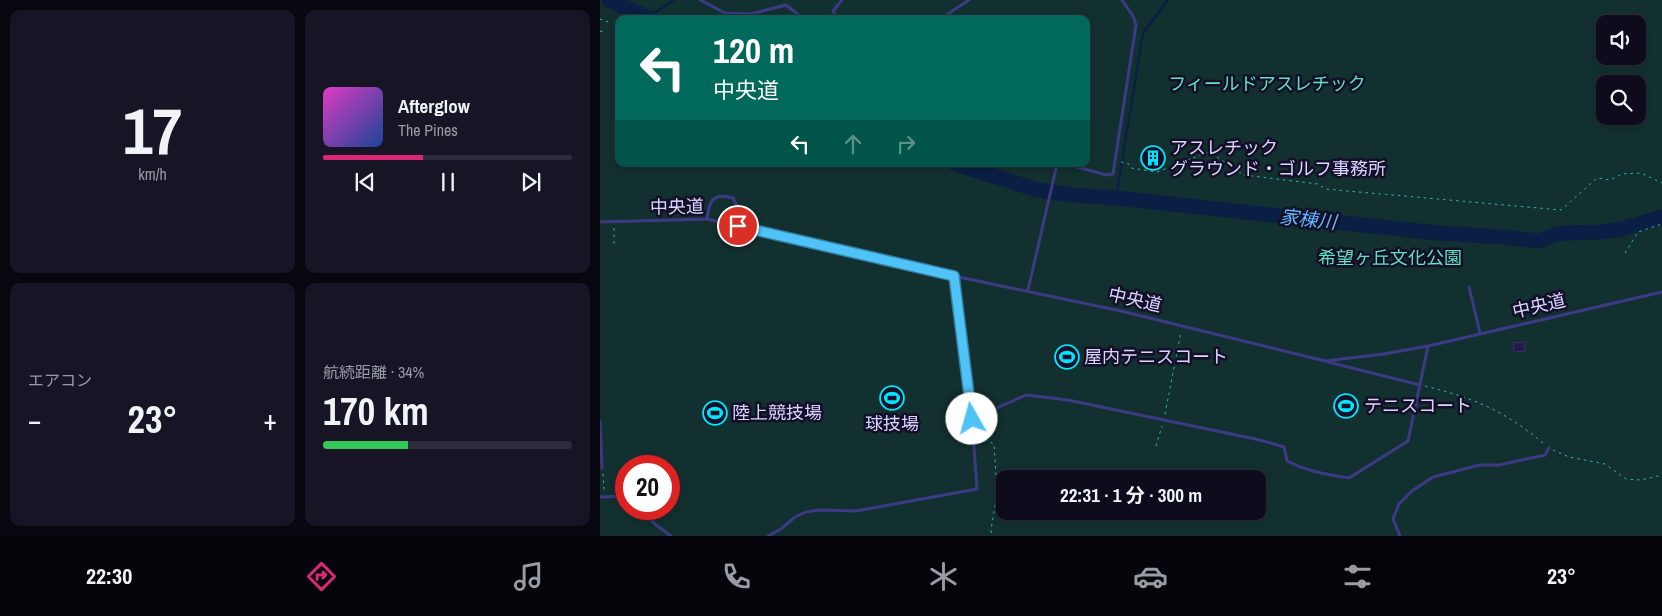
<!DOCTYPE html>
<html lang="ja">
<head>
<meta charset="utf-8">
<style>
	body { margin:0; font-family:"Archivo Narrow","Noto Sans JP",sans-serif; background:#171425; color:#f1f3f6; height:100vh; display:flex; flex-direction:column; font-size:19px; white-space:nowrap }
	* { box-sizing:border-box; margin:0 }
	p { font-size:16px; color:#9b9ba3 }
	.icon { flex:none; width:28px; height:28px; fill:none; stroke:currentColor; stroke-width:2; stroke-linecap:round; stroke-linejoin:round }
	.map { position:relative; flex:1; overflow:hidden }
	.details { display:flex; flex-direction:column; gap:10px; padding:10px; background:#08060f; width:600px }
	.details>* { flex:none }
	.banner { position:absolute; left:15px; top:15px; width:475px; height:152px; border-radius:10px; box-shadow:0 2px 8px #0003,0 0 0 1px #2e2b3b; background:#00695c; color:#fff; overflow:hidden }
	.fabs { position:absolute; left:996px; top:15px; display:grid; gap:10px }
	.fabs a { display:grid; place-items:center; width:50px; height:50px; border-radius:10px; background:#0e0b1c; box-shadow:0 2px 8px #0003,0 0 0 1px #2e2b3b; font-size:25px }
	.speed { position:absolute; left:15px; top:455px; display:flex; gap:10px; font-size:25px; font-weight:700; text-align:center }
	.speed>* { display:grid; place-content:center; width:65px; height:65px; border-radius:50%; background:#0e0b1c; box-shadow:0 2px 8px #0003,0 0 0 1px #2e2b3b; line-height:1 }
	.speed .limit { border:8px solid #d22; background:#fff; color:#111 }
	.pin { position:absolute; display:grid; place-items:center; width:42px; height:42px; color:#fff; margin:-21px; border:2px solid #fff; border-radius:50%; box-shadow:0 1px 5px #0007 }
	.me { position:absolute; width:55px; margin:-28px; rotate:353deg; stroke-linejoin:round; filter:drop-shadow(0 0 4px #0008) }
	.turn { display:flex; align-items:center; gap:18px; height:105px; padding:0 15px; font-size:22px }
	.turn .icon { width:65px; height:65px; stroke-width:2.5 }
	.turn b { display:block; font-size:35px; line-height:42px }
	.lanes { display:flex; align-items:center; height:48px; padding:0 15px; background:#0003; justify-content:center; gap:25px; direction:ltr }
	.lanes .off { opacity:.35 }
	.big { font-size:38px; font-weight:700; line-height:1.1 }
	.details .widget { flex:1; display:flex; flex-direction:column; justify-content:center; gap:8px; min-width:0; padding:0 18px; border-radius:10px; background:#171425 }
	.details .dial { align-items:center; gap:0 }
	.dial b { font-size:65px; line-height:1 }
	.song { display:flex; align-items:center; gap:15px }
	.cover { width:60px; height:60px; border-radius:8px; background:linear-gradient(135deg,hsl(310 70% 55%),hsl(220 70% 35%)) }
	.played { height:5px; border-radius:2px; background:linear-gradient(90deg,#db2777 40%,#2e2b3b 40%) }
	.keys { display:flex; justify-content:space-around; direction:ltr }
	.heat { display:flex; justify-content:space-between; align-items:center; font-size:28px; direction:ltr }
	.charge { height:8px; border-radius:4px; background:linear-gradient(90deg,#34c759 34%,#2e2b3b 0) }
	.details .tiles { flex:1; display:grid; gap:10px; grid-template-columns:repeat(2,1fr) }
	.trip { position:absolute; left:396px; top:470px; width:270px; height:50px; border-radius:10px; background:#0e0b1c; box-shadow:0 2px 8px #0003,0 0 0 1px #2e2b3b; font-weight:700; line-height:50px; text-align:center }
	.tab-bar { display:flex; height:80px; justify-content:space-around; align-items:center; background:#06040b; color:#9b9ba3 }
	.tab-bar .icon { width:35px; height:35px }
	.tab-bar .active { color:#db2777 }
	.tab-bar b { font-size:22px; color:#f1f3f6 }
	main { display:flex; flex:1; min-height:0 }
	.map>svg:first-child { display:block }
	.green { fill:#12302f; fill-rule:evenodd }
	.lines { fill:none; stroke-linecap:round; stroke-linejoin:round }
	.stream { stroke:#0a1f44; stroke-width:2.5 }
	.river { stroke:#0a1f44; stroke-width:15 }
	.building { fill:#241b47; stroke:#3b2d73 }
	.path { stroke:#2fb8b0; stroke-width:1; stroke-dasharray:2.5 4; stroke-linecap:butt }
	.service { stroke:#3d3a85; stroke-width:3 }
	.route-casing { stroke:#337fa1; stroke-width:12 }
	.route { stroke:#4fc3f7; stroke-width:9 }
	.labels { text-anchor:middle; stroke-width:5; stroke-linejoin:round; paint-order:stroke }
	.park-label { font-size:18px; fill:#5fe0c0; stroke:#130f26 }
	.poi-label { font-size:18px; fill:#d9d4ff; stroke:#130f26; text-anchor:start }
	.street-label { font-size:18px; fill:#d9d4ff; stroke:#130f26 }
	.water-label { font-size:19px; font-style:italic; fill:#62b6ff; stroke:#130f26 }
</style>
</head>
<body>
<main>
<section class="details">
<div class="tiles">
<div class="widget dial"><b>17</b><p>km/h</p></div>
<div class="widget">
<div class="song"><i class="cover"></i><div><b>Afterglow</b><p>The Pines</p></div></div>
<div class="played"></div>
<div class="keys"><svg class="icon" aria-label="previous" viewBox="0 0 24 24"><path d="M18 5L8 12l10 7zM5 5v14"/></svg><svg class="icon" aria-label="pause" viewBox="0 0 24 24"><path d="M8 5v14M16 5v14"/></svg><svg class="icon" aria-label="next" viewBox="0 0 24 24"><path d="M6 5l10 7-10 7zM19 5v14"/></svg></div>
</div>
<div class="widget"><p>エアコン</p>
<div class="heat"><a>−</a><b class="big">23°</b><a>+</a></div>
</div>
<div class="widget"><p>航続距離 · 34%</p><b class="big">170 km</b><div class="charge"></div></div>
</div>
</section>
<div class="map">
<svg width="1062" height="536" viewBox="0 0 1062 536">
	<rect width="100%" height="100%" fill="#130f26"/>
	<path class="green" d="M0 0H1062V536H0ZM19 19H486V164H19ZM1005 24H1038V56H1005ZM1005 84H1038V116H1005ZM26 466H69V509H26ZM405 479H658V511H405Z"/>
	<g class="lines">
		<path class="stream" d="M48 17 74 0
			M516 198 543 33 568 0"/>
		<path class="river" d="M9 0 51 19
			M356 164 438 190 473 195 516 198 837 233 903 237 939 241 954 235 965 233 1002 232 1022 229 1062 217"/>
	</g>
	<path class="building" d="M546 154H560V162H545Z
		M924 342 925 351 914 352 913 343Z"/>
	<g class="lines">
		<path class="path" d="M0 19 8 22
			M0 31 3 32
			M521 162 529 164 531 168 557 172 606 153H611L644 175 718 184 725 189 961 210 997 178 1010 180 1022 174 1041 173 1062 183
			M14 228V247
			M1025 253 1038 232 1062 224
			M825 386C874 398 905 411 944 444
			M565 414 581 332
			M379 436 394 444 397 493 391 530 392 536
			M556 446 562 426
			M953 450 969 457 1005 464 1026 479 1041 480 1058 476 1062 473
			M3 474 4 490"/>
		<path class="service" d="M100 0 125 13 151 14 186 5 204 19
			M238 19 233 11 242 0
			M340 19 369 0
			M467 164 506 175 513 174 536 25 533 16 522 0
			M107 219C109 201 113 192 133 198L137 206 138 226
			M0 222 107 219 354 276 521 311 725 361 784 354 828 346 1062 292
			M354 276 372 419
			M869 287 880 333
			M428 290 457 164
			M728 362 820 385
			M0 421 2 468
			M0 497 26 496
			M40 509 56 525 71 536
			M168 536 181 529 195 517 206 512 219 510 256 511 377 489 372 419 426 395 468 400 660 440 684 447 687 461C708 472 726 474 749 478L808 441 828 346
			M800 536 793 519 799 504 812 491 833 477 880 465H899L945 455 949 448"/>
	</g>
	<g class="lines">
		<g class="route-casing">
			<path id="route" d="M138 226 354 276 372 419"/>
		</g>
		<use href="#route" class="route"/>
	</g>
	<defs>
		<g id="building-ring" transform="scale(1.25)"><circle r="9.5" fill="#130f26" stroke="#00e5ff" stroke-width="1.5"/><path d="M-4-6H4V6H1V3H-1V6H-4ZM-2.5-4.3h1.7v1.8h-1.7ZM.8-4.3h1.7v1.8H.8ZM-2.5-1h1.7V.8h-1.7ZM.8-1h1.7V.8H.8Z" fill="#00e5ff"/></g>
		<g id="stadium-ring" transform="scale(1.25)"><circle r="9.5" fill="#130f26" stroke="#00e5ff" stroke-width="1.5"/><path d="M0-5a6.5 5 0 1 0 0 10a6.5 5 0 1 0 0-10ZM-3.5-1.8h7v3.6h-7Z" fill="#00e5ff"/></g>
	</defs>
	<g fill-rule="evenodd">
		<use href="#building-ring" x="553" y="158"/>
		<use href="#stadium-ring" x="467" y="357"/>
		<use href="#stadium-ring" x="292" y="398"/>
		<use href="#stadium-ring" x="746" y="406"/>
		<use href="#stadium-ring" x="115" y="413"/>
	</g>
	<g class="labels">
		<g class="park-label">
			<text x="667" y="90">フィールドアスレチック</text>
			<text x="790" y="264">希望ヶ丘文化公園</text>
		</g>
		<g class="poi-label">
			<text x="570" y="154">アスレチック<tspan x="570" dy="21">グラウンド・ゴルフ事務所</tspan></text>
			<text x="484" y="363">屋内テニスコート</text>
			<text x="764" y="412">テニスコート</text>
			<text x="132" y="419">陸上競技場</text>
			<text x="292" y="430" text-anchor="middle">球技場</text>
		</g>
		<g class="street-label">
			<text transform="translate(77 207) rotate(-1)" y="6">中央道</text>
			<text transform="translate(535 300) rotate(13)" y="6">中央道</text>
			<text transform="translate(939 306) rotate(-13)" y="6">中央道</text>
		</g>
		<g class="water-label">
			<text transform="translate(708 219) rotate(6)" y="7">家棟川</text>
		</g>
	</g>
</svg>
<div class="fabs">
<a><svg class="icon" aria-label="sound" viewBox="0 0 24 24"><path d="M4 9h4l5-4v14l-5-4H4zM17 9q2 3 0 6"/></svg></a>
<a><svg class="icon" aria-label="search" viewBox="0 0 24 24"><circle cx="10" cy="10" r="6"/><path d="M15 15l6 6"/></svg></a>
</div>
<div class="speed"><div class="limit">20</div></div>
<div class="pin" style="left:138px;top:226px;background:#d93025"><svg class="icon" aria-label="arrive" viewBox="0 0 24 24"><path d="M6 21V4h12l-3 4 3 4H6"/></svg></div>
<svg class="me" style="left:372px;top:419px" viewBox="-20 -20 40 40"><circle r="19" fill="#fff"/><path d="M0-13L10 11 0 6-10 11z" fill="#4fc3f7"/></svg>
<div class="trip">22:31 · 1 分 · 300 m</div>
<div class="banner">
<div class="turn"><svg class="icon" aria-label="left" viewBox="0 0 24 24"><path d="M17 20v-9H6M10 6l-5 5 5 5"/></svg><div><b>120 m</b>中央道</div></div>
<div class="lanes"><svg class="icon" aria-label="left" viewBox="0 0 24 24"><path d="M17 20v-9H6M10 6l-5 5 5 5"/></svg><svg class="icon off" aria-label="ahead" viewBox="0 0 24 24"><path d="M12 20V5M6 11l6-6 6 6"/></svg><svg class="icon off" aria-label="right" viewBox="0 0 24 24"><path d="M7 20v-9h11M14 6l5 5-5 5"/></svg></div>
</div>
</div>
</main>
<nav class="tab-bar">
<b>22:30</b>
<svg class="icon active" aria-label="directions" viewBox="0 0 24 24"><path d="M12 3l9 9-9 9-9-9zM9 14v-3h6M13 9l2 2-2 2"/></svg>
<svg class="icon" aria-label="music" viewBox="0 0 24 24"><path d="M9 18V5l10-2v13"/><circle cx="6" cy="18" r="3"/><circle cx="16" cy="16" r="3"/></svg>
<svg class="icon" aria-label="phone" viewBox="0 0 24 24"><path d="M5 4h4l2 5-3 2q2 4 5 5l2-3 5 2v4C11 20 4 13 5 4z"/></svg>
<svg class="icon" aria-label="climate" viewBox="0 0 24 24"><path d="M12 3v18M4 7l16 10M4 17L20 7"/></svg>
<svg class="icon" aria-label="car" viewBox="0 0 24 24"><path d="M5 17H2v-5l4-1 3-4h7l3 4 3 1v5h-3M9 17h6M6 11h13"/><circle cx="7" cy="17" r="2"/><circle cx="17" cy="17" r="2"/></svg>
<svg class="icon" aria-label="filters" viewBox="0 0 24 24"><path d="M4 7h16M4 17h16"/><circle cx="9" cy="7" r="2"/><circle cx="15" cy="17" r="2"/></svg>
<b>23°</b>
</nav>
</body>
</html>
